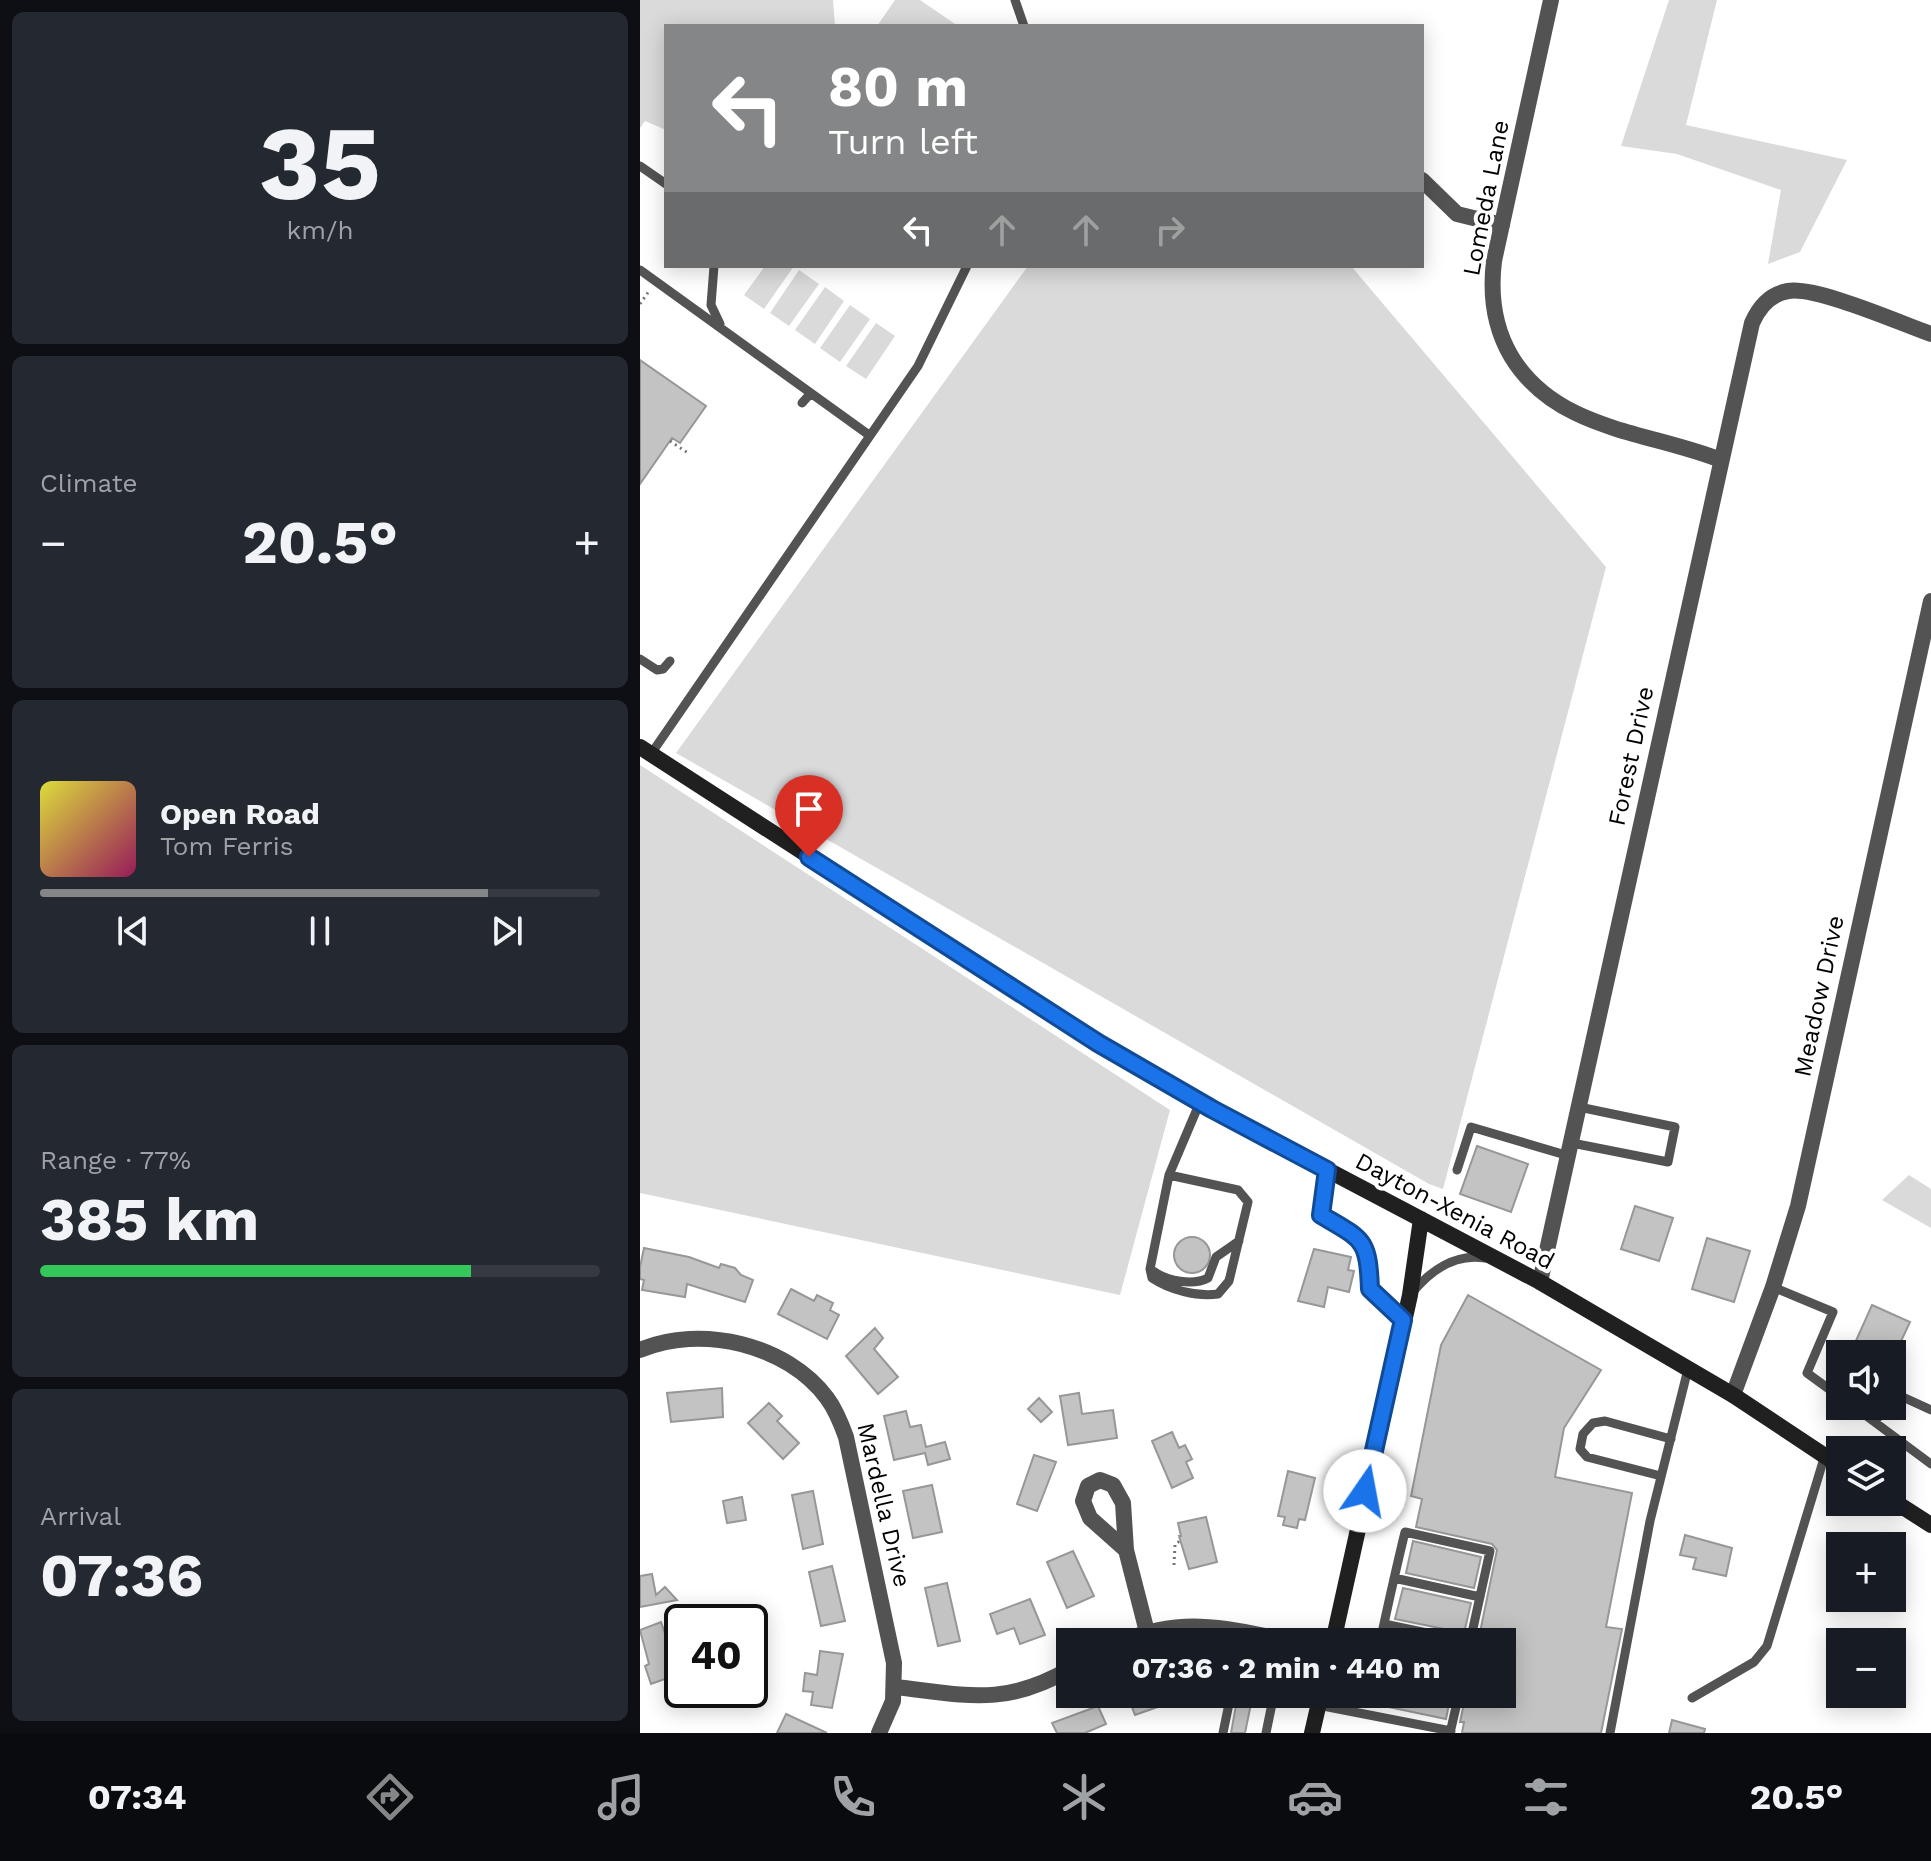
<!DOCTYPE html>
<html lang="en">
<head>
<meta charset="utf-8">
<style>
	body { margin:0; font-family:"Work Sans",sans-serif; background:#242831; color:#f1f3f6; height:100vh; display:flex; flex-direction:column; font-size:30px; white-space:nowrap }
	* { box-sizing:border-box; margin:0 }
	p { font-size:26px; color:#9ea1a6 }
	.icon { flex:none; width:44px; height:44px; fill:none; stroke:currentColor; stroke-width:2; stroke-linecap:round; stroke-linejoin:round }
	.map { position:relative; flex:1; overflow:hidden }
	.sheet { display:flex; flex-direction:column; gap:12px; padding:12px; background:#0d0f14; width:640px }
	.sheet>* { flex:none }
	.banner { position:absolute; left:24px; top:24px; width:760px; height:244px; border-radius:0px; box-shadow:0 4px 20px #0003; background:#858687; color:#fff; overflow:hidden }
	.controls { position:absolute; left:1186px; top:1340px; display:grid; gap:16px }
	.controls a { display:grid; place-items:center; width:80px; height:80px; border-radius:0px; background:#171b24; box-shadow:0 4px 20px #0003; font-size:40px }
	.speed { position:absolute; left:24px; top:1604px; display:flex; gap:16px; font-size:40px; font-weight:700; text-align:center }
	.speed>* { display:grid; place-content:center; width:104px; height:104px; border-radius:50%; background:#171b24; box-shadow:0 4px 20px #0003; line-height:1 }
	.speed .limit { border:4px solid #111; border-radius:12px; background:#fff; color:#111 }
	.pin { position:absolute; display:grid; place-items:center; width:68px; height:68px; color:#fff; margin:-82px -34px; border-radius:50% 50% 50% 0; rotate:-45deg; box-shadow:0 0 8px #0007 }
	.pin .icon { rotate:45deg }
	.me { position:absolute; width:88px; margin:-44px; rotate:12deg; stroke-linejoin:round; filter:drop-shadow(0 0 6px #0008) }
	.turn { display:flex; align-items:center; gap:28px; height:168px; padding:0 32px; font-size:36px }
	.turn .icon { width:104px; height:104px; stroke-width:2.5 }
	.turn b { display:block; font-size:56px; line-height:68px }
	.lanes { display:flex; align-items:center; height:76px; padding:0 32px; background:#0003; justify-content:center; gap:40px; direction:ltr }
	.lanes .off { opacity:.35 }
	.big { font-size:60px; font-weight:700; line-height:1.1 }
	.sheet .card { flex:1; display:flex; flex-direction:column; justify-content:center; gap:12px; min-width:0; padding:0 28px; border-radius:12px; background:#242831 }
	.sheet .dial { align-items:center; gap:0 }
	.dial b { font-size:104px; line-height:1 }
	.song { display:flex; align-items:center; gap:24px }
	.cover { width:96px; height:96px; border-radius:12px; background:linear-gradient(135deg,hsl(60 70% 55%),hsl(330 70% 35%)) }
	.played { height:8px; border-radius:4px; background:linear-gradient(90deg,#858687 80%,#363941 80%) }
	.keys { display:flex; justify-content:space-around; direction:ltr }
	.heat { display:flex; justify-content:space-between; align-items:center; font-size:44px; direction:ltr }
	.charge { height:12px; border-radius:6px; background:linear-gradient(90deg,#34c759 77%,#363941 0) }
	.trip { position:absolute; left:416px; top:1628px; width:460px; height:80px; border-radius:0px; background:#171b24; box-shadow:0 4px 20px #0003; font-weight:700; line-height:80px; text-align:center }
	.tab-bar { display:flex; height:128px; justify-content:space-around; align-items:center; background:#090b0e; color:#9ea1a6 }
	.tab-bar .icon { width:56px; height:56px }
	.tab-bar .selected { color:#858687 }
	.tab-bar b { font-size:36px; color:#f1f3f6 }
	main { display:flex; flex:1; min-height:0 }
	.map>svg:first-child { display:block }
	.green { fill:#dadada }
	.building { fill:#c3c3c3; stroke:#979797; stroke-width:2 }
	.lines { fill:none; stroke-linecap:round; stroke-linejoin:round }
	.path { stroke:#757575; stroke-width:3; stroke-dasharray:2 4; stroke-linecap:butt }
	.lane { stroke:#535353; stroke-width:9 }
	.street { stroke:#535353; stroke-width:16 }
	.secondary { stroke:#202020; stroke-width:16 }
	.route-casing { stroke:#114b97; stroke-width:20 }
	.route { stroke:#1a73e8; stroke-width:14 }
	.labels { text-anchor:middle; stroke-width:8; stroke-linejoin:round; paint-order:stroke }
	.street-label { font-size:24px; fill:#000; stroke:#fff }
</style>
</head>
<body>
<main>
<section class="sheet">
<div class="card dial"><b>35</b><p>km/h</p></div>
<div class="card"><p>Climate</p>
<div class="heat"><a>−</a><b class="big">20.5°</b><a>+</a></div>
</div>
<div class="card">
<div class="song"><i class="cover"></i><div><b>Open Road</b><p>Tom Ferris</p></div></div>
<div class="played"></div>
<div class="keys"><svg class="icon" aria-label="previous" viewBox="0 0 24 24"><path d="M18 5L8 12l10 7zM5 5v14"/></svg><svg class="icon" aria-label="pause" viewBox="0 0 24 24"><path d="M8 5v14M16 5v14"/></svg><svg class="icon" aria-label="next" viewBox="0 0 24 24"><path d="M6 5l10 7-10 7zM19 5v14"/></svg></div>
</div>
<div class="card"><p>Range · 77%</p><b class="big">385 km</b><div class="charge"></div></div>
<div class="card"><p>Arrival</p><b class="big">07:36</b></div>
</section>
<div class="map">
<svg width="1291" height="1733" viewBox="0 0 1291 1733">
	<rect width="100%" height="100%" fill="#fff"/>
	<path class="green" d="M0 0H193L195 26H26V130L5 121 0 128Z
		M255 0H280L318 26H237Z
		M1029 0H1077L1046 125 1207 160 1160 252 1128 264 1141 190 1037 154 981 146Z
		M125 266H154L124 309 104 295Z
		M388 266H711L966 567 803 1189 789 1184 36 753Z
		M159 270 179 284 149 326 130 313Z
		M185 287 204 301 175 344 155 330Z
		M210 305 230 319 200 362 180 348Z
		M236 323 255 336 226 379 206 366Z
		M0 765 530 1110 480 1295 0 1193Z
		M1269 1175 1291 1189V1228L1242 1200Z"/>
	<path class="building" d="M0 360 66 406 40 443 32 438 0 484Z
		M837 1146 888 1164 871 1212 820 1194Z
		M995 1206 1033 1218 1019 1261 981 1249Z
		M534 1255a18 18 0 1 1 36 0a18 18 0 1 1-36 0Z
		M1067 1238 1110 1251 1094 1302 1052 1289Z
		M4 1248 49 1257 79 1268 81 1264 95 1268 101 1275 113 1280 105 1302 47 1284 45 1297 2 1290 4 1280 0 1279V1267Z
		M674 1249 711 1257 708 1270 714 1271 709 1292 688 1287 684 1307 658 1301Z
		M151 1289 174 1301 177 1295 193 1303 190 1310 199 1315 187 1339 138 1314Z
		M828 1295 961 1370 924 1428 915 1477 992 1493 966 1627 982 1629 961 1733H822L824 1722H820L826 1694H862V1642H838L857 1550 852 1544 776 1527 782 1499 771 1496 801 1345Z
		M1232 1305 1270 1322 1255 1354H1210Z
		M235 1328 243 1338 234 1349 258 1377 238 1394 206 1356Z
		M82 1388 83 1417 31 1422 27 1393Z
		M439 1393 442 1414 473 1410 477 1438 428 1445 420 1396Z
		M399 1398 412 1412 401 1422 388 1409Z
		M129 1403 142 1416 137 1421 159 1443 143 1459 108 1423Z
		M266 1411 270 1427 281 1425 286 1447 305 1442 310 1459 288 1465 285 1453 254 1460 244 1416Z
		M532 1432 539 1448 545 1445 552 1459 546 1462 553 1478 532 1488 512 1441Z
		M394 1455 416 1462 397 1511 377 1504Z
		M648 1471 675 1478 665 1520 659 1519 657 1528 643 1525 645 1517 638 1516Z
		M292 1485 302 1532 273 1538 263 1491Z
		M173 1491 183 1544 163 1549 152 1495Z
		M102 1497 106 1520 87 1523 83 1501Z
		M566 1517 577 1562 549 1569 539 1536H541L538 1523Z
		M1045 1535 1092 1548 1086 1576 1053 1569 1056 1558 1040 1555Z
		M773 1541 841 1557 834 1588 766 1573Z
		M433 1551 454 1596 427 1608 407 1562Z
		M192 1566 205 1621 181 1626 169 1572Z
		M12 1574 16 1595 25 1587 37 1600 0 1607V1576Z
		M307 1583 320 1641 298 1646 285 1588Z
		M763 1588 831 1603 824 1633 755 1619Z
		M390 1599 405 1635 380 1644 374 1628 357 1634 350 1614Z
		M21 1622 39 1674 11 1684 5 1666 9 1664 0 1630Z
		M180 1651 203 1654 192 1708 171 1705 173 1692 163 1691 165 1673 177 1675Z
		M487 1694H549V1696L495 1715Z
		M598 1694H613L605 1733H591Z
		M741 1694H811L806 1719 739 1705Z
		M458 1706 466 1724 445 1733H417L412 1723Z
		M146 1714 187 1733H137Z
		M1032 1720 1065 1729 1064 1733H1029Z"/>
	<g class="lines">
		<path class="path" d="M0 304 9 291
			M30 441 48 453
			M534 1565 535 1544 540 1541"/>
		<path class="lane" d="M375 0 384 26
			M0 166 26 184
			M74 266 71 305 80 324
			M0 270 229 435
			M162 403 171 393
			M0 659 17 670 23 669 30 661
			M11 754 278 366 327 266
			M932 1143 1028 1162 1035 1127 939 1107
			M687 1170 681 1215C723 1240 729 1238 730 1289L763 1320
			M817 1170 831 1127 929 1156
			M529 1175 598 1190 608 1202 589 1281 578 1294C557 1297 530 1290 512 1278L510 1269 529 1175 560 1102
			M513 1271C527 1281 553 1286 568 1278L576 1257 599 1241
			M1133 1287 1193 1312 1167 1373 1200 1397
			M772 1293C790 1271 815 1253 845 1258
			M1252 1396 1254 1393 1291 1410
			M1213 1406 1291 1464
			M1235 1422 1246 1406
			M1021 1476 947 1457 940 1449 943 1434 953 1423 965 1421 1031 1439
			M754 1578 840 1597
			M740 1642C748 1605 756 1569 765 1532L850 1551 830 1642 744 1624
			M1052 1698 1114 1662 1127 1646 1185 1455
			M678 1705 811 1731
			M583 1733 591 1694
			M626 1733 634 1694
			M810 1733 819 1694
			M970 1733 1010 1521 1048 1369"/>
		<path class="street" d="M911 0 854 261C850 294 854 327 871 356 916 431 1008 431 1081 460
			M782 180 817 214 862 225
			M900 1282 1112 323C1119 307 1130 294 1148 291 1176 286 1260 323 1291 334
			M0 1350C60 1324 147 1344 187 1398 196 1410 201 1423 206 1437L254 1663 253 1701 239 1733
			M1093 1395 1133 1287 1158 1206 1291 601
			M486 1550 450 1518 443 1501 448 1486 460 1480 473 1485 483 1503 486 1550 507 1632
			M482 1642C543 1615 591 1629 653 1642
			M255 1687C326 1695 364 1707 430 1669"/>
		<path class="secondary" d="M0 747 458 1043 572 1109 900 1282 1093 1395 1200 1466
			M1252 1500 1291 1525
			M693 1642 770 1295 781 1219
			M672 1733 681 1694"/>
	</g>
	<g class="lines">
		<g class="route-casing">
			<path id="route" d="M169 857 458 1043 572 1109 687 1170 681 1215C723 1240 728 1238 730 1289L763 1320 725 1491"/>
		</g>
		<use href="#route" class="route"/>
	</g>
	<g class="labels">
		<g class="street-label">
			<text transform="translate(846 198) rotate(-79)" y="8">Lomeda Lane</text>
			<text transform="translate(991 756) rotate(-78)" y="8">Forest Drive</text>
			<text transform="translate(1179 996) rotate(-78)" y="8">Meadow Drive</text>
			<text transform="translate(815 1211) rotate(28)" y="8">Dayton-Xenia Road</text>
			<text transform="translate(244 1505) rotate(77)" y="8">Mardella Drive</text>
		</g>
	</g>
</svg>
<div class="controls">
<a><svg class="icon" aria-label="sound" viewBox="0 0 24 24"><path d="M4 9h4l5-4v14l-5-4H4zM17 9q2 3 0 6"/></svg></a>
<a><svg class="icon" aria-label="layers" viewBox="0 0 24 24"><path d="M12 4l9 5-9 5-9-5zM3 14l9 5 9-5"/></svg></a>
<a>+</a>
<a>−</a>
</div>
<div class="speed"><div class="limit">40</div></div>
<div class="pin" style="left:169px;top:857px;background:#d93025"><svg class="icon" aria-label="arrive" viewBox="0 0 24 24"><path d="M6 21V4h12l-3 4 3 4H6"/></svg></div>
<svg class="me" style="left:725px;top:1491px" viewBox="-20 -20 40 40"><circle r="19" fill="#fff"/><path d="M0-13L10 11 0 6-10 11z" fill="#1a73e8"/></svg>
<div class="trip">07:36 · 2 min · 440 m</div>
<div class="banner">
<div class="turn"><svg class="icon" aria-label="left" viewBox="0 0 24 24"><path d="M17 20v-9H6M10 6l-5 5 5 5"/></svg><div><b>80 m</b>Turn left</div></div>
<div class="lanes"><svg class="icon" aria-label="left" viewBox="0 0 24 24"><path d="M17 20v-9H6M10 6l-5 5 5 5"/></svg><svg class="icon off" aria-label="ahead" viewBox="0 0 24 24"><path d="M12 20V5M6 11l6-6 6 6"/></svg><svg class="icon off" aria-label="ahead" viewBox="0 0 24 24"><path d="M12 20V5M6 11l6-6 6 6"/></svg><svg class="icon off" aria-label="right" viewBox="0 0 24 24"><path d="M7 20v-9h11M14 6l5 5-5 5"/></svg></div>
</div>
</div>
</main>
<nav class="tab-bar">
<b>07:34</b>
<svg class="icon selected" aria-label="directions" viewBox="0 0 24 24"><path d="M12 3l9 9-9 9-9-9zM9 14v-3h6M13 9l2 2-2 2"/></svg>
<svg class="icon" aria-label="music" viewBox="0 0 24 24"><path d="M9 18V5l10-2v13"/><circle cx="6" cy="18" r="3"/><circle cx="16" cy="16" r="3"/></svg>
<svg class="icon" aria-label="phone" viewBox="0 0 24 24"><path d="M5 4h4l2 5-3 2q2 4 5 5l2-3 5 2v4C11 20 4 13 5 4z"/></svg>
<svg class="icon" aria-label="climate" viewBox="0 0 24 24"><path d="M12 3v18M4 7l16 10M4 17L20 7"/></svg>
<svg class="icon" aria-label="car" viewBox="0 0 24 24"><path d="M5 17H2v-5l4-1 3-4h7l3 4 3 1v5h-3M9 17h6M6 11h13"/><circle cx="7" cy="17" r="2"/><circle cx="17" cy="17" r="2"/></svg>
<svg class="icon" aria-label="filters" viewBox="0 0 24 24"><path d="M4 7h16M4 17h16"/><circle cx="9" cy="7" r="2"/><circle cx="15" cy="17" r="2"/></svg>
<b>20.5°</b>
</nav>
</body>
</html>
